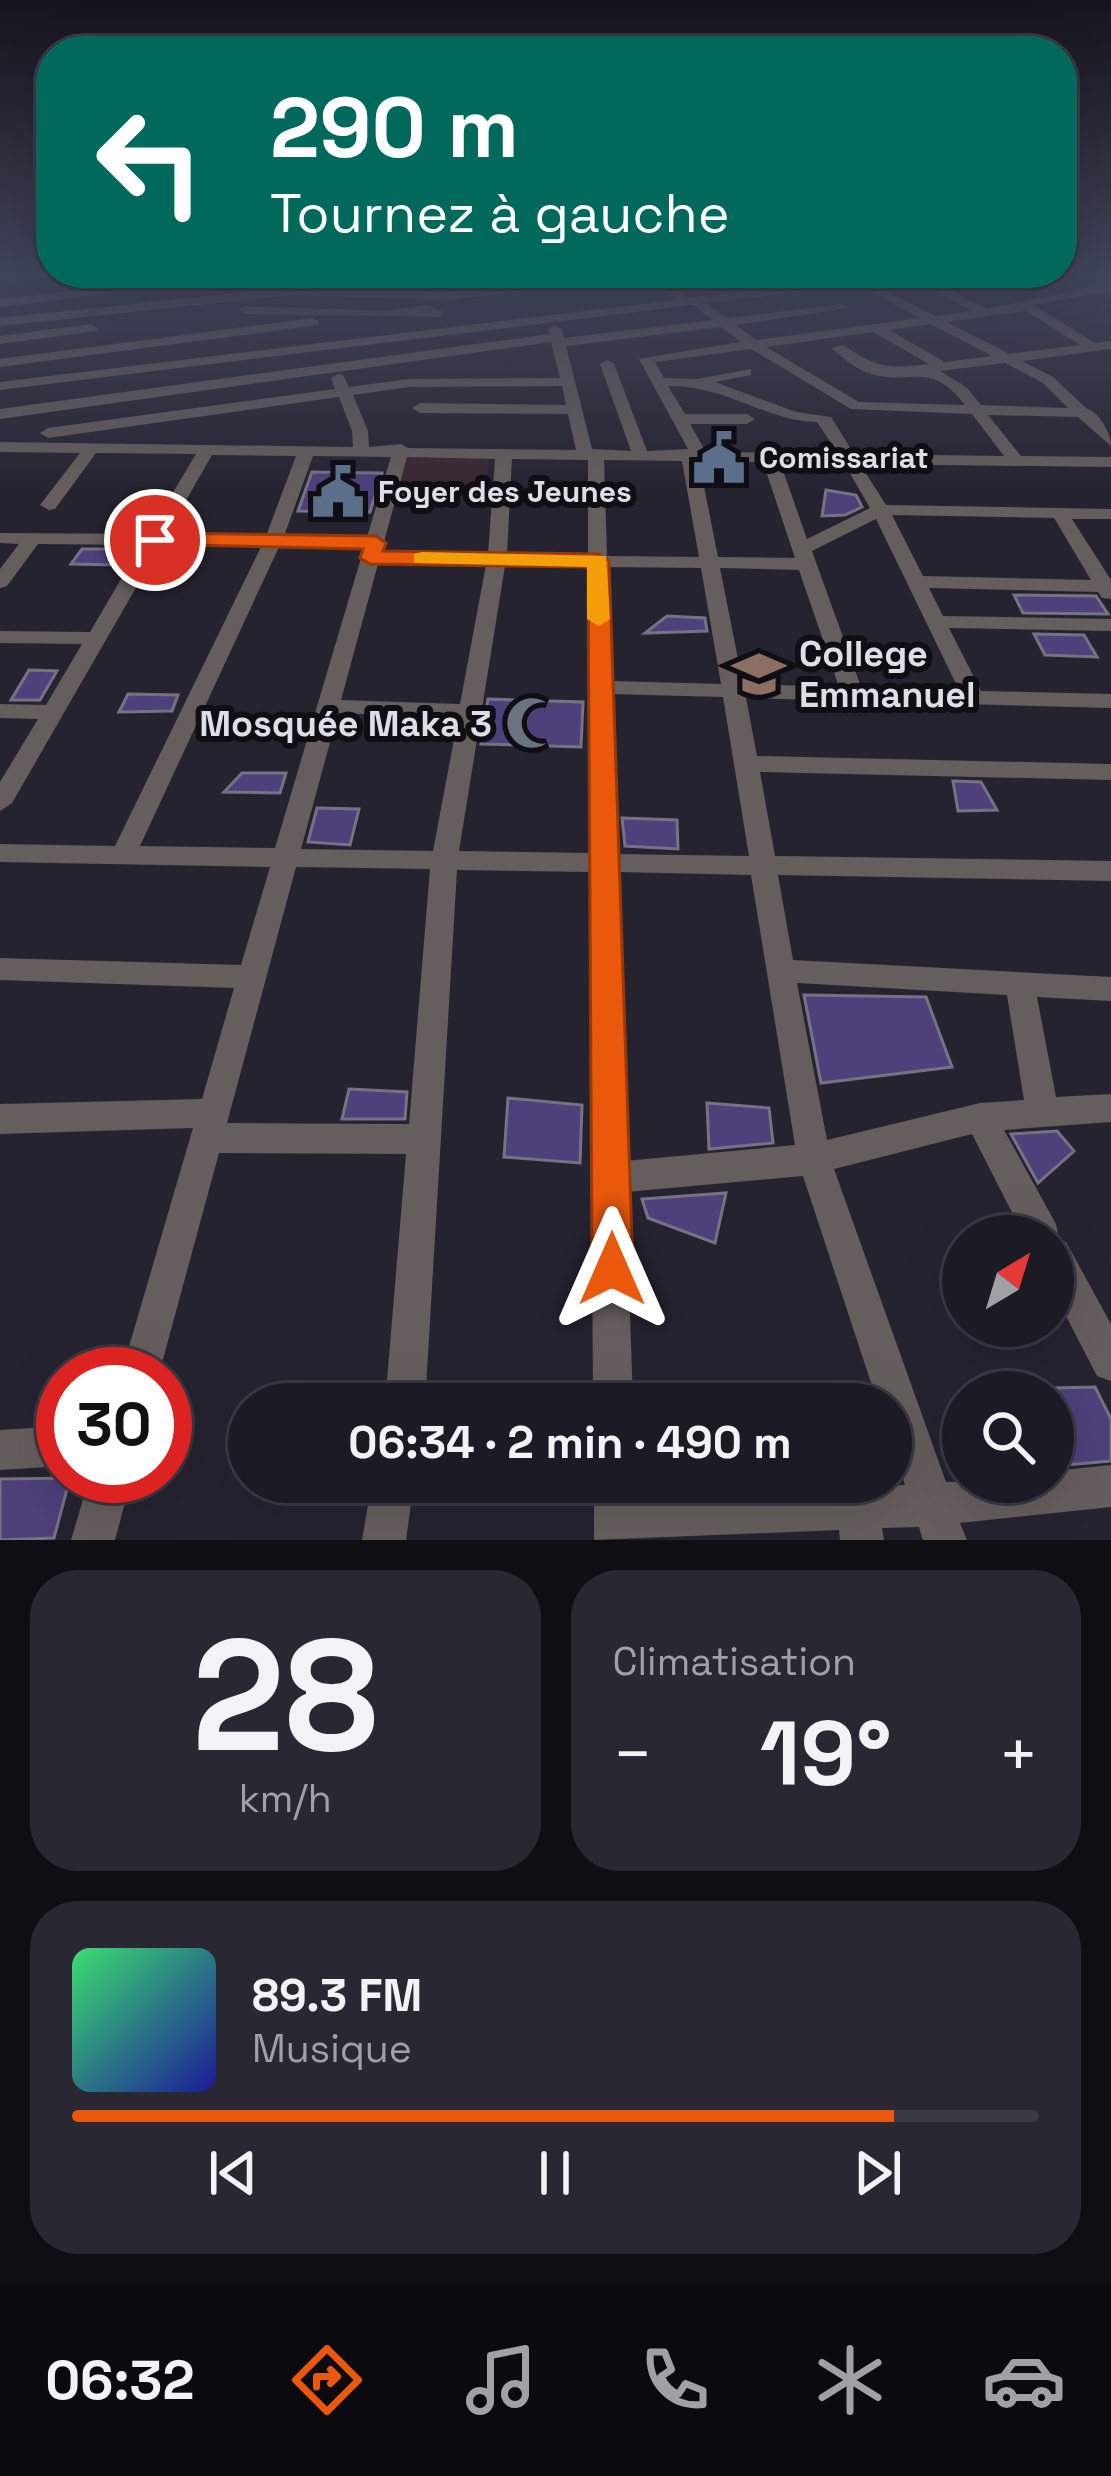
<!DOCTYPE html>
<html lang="fr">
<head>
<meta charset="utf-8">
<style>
	body { margin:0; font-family:"Space Grotesk",sans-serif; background:#292732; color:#f1f3f6; height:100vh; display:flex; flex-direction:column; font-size:45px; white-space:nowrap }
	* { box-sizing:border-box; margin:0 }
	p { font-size:39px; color:#a0a1a7 }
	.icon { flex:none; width:66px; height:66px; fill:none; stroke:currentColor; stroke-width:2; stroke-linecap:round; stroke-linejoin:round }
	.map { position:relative; height:1540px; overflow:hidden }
	.side { display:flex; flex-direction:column; gap:30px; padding:30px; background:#0f0e14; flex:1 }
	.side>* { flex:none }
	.guide { position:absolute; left:36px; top:36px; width:1041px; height:252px; border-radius:48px; box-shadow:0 12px 48px #0002,0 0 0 3px #3a3842; background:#00695c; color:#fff; overflow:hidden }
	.needle { width:78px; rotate:38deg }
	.fabs { position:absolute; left:942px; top:1215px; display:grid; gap:24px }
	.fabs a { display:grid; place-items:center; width:132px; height:132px; border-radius:50%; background:#1c1a25; box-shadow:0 12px 48px #0002,0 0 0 3px #3a3842; font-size:60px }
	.speed { position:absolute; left:36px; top:1347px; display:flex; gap:24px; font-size:60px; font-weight:700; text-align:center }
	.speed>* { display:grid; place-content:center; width:156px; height:156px; border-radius:50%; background:#1c1a25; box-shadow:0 12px 48px #0002,0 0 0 3px #3a3842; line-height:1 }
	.speed .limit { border:18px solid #d22; background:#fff; color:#111 }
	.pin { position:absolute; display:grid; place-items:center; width:102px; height:102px; color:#fff; margin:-51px; border:6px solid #fff; border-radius:50%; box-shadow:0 3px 12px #0007 }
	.me { position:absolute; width:132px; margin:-66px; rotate:0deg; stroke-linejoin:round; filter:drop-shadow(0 0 9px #0008) }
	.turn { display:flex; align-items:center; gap:42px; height:252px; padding:0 36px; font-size:54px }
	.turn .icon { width:156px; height:156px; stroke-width:2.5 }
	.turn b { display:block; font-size:84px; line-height:102px }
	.big { font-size:90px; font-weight:800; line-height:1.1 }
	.side .tile { flex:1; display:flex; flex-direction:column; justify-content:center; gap:18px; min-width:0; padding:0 42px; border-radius:48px; background:#292732 }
	.side .dial { align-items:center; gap:0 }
	.dial b { font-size:156px; line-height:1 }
	.song { display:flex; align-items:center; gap:36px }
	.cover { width:144px; height:144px; border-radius:18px; background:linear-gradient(135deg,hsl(140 70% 55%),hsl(240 70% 35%)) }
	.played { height:12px; border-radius:6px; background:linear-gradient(90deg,#ea580c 85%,#3a3842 85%) }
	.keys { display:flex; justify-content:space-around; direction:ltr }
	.heat { display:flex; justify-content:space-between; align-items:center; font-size:66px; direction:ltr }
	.side .tiles { flex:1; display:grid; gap:30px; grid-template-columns:1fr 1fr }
	.tile:last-child { grid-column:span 2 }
	.trip { position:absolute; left:228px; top:1383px; width:684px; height:120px; border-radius:60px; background:#1c1a25; box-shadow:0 12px 48px #0002,0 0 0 3px #3a3842; font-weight:800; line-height:120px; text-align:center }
	.tabs { display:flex; height:192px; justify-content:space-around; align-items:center; background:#0b0a0f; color:#a0a1a7 }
	.tabs .icon { width:84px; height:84px }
	.tabs .on { color:#ea580c }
	.tabs b { font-size:54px; color:#f1f3f6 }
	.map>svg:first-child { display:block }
	.medical { fill:#382731 }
	.building { fill:#4d407b; stroke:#757283; stroke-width:3 }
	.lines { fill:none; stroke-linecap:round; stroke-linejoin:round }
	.minor { fill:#665e5c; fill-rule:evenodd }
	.route { fill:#ea580c; stroke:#983908; stroke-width:3 }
	.slow { fill:#f59e0b }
	.labels { text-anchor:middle; stroke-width:12; stroke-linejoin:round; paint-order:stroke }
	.far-poi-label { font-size:30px; font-weight:bold; fill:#dfdee7; stroke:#0f0e14; text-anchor:start }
	.poi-label { font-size:36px; font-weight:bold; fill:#dfdee7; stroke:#0f0e14; text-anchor:start }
</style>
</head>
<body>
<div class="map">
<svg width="1111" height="1540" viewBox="0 0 1111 1540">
	<rect width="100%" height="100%" fill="#262331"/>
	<path class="medical" d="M406 456 489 457 486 497 394 496Z"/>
	<path class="building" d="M312 472 382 473 370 512 298 511Z
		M826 490 856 495 862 507 845 515 822 516Z
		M82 549H129L121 565 71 564Z
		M1014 595 1096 596 1108 614 1023 613Z
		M667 616 705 618 707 631 645 633Z
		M1034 634 1084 635 1097 657 1045 655Z
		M29 670 57 671 40 700H11Z
		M128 694 178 695 172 711 119 712Z
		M488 699 583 702 581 747 481 744Z
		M242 773H286L280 793 224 792Z
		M953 781 981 782 997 810 958 811Z
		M317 808 359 809 350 845 308 842Z
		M622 818 677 820 678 849 625 846Z
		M804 995 926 997 952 1067 821 1083Z
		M349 1089 407 1092 405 1119H342Z
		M508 1098 582 1105 580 1163 504 1157Z
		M707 1103 769 1108 773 1143 709 1149Z
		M1057 1131 1074 1151 1038 1183 1011 1134Z
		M726 1193 715 1243 648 1218 642 1199Z
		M769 1383 772 1404H695V1394Z
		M1095 1387 1111 1419V1461L1053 1466V1388Z
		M70 1478 54 1538 0 1540V1479Z"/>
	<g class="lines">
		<path class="minor" d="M203 277H244L0 307V299Z
			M547 277H588L544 285 539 290 446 300 292 295 0 326V318L292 287 446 292 531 283 532 279Z
			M654 277H667L687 298 866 277H904L873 284 935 316 972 311 908 277H924L987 309 1111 283V291L1033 305 1095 343 1111 341V349L1022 361 1053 377 1086 408C1098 412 1111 431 1111 446L1078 417 988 415 1021 456 1111 457V467L860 464 886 505 1111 509V519H1072L1111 580V599L1102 598 1098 592 929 588 943 616 1111 619V631L949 628 981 691 1111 694V708L746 698 757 756 1111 764V780L760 772 775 856 1111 861V881L778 875 793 960 1111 977V1001L1037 997 1056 1097 1111 1094V1122L1004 1130 1056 1224 1059 1239 1066 1242 1111 1324V1381L1097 1376 1053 1291V1236H1024L972 1134 834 1169 946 1482H1053V1471L1111 1465V1507L960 1523 967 1540H923L919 1527 882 1528 884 1540H840L839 1530 594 1540V1482H636V1496L905 1485 891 1442V1404H878L803 1176 626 1192 633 1404H593L590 872 457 870 425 1404H385L406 1154 219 1153 159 1374H121L193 1128 0 1134V1104L202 1099 234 988 0 980V958L241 965 270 867 0 862V844L115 846 261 547 160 546 12 803 0 811V782L38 719 0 718V704L46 705 82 644 0 643V631L90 632 141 545 38 544 7 586 0 588V569L19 544 0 543V533L148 534 196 454 96 453 55 509 49 510 40 505 80 453 0 452V442L353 447 352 431 339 397 48 438 40 433 48 428 335 389 331 378 338 374 343 375 349 387 409 379 560 378 551 342 0 419V409L550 334 548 329 555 325 562 329 564 338 713 320 693 305 0 390V382L675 300ZM858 285 920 318 756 340 736 325 849 308 843 304 727 318 706 303ZM1026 311 1080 345 1009 354 947 322ZM931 324 992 356 945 362 889 330ZM721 327 741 342 639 359 688 449 647 451 614 364 607 360 600 364 631 451 592 449 566 346ZM873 332 929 364C887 369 878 368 843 345L831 348C842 357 857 370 871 374 913 386 929 359 965 405L859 402 766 347ZM751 349 851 409 972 414 1004 456 854 454 831 417 796 412 715 382 751 375V369L697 379 664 378 655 362ZM1005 363 1043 383 1068 408 981 405 966 387 940 371ZM562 386 566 405 420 403 412 408 420 413 568 414 576 450 408 448 401 444 369 447 368 431 353 395 409 387ZM668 386C729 386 765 421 817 422L838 453 706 452 690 424H747L755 419 747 414H685ZM212 455 296 456 266 536 166 535ZM313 456 391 457 367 537 284 536ZM407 457 495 459 488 554 381 553ZM512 459 588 460V555L507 554ZM604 460 682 461 699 557 607 556ZM699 461 763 462 795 558 718 557ZM780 462 844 463 870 508 807 539ZM892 515 1054 518 1091 580 923 576ZM876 519 959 690 861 687 812 551ZM279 547 364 548 275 848 140 846ZM378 564 486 565 460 704 341 700ZM505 566 589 567 590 853 459 851ZM608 567 701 568 721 684 611 681ZM720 568 799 570 839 687 743 684ZM611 694 723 697 749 856 616 854ZM338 713 458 718 433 851 301 849ZM296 867 430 869 409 1124 227 1123ZM617 872 751 875 795 1145 625 1161ZM797 983 1007 995 1024 1100 980 1103 827 1140Z
			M968 277H999L993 281Z
			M427 305 441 311V317C378 315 310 316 245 314L239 310 245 306 387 311Z
			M313 318 319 322 318 325 0 367V359Z
			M91 324 98 328 96 331 0 344V336Z
			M63 1426V1466L0 1470V1430Z
			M90 1476H132L115 1540H71Z
			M372 1482H414L406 1540H362Z"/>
	</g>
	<linearGradient id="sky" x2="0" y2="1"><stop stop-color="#15131b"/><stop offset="0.56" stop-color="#41455a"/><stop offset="1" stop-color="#41455a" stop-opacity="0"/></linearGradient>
	<rect width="1111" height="493" fill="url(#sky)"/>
	<path class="route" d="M155 533 376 536 386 543 383 551 598 554 609 561 633 1269 627 1283 612 1289 598 1283 592 1269 588 567 370 564 360 558 363 549 148 544V535Z"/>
	<path class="slow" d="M422 552 606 556 610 619 599 626 587 619V567L414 563V554Z"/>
	<defs>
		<g id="civic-bare" transform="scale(4.14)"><path d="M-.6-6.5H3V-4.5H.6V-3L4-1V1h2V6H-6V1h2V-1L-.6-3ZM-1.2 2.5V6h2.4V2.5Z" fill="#5c6f8a" stroke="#0f0e14" stroke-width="2.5" paint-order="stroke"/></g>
		<g id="school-bare" transform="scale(4.14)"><path d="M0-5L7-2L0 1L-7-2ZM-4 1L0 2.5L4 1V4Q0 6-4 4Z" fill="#8d6e63" stroke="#0f0e14" stroke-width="2.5" paint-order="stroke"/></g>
		<g id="mosque-bare" transform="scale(4.14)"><path d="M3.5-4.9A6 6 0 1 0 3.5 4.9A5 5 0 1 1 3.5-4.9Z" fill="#6b7280" stroke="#0f0e14" stroke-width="2.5" paint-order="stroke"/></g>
	</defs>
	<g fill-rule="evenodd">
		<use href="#civic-bare" x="719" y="458"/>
		<use href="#civic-bare" x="338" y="492"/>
		<use href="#school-bare" x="759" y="674"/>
		<use href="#mosque-bare" x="532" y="723"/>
	</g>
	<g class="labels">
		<g class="far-poi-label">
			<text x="759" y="468">Comissariat</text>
			<text x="378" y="502">Foyer des Jeunes</text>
		</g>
		<g class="poi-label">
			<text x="799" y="666">College<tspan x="799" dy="41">Emmanuel</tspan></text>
			<text x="492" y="736" text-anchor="end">Mosquée Maka 3</text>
		</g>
	</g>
</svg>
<div class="fabs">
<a><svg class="needle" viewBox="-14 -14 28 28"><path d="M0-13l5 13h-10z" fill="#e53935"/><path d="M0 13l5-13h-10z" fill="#a0a1a7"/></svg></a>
<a><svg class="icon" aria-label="search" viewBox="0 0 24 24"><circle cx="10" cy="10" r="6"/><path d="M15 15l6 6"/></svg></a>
</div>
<div class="speed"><div class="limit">30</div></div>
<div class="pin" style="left:155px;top:540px;background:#d93025"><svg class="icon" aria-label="arrive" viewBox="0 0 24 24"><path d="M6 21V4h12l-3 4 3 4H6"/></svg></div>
<svg class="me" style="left:612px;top:1269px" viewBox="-20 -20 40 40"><path d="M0-17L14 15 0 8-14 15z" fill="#ea580c" stroke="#fff" stroke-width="4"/></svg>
<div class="trip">06:34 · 2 min · 490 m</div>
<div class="guide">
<div class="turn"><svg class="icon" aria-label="left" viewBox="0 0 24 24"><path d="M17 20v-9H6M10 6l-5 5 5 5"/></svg><div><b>290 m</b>Tournez à gauche</div></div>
</div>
</div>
<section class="side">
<div class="tiles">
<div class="tile dial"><b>28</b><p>km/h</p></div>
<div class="tile"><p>Climatisation</p>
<div class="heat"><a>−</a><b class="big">19°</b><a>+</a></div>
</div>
<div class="tile">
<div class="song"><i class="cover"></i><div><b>89.3 FM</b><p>Musique</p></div></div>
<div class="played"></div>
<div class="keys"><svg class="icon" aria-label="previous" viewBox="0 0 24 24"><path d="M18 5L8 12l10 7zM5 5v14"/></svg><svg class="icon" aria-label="pause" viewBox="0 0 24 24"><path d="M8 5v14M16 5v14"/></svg><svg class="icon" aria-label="next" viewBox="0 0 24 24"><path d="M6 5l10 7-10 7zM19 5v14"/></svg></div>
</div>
</div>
</section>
<nav class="tabs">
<b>06:32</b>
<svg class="icon on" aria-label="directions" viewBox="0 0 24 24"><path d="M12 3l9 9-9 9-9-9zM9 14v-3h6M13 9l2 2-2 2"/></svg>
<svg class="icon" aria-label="music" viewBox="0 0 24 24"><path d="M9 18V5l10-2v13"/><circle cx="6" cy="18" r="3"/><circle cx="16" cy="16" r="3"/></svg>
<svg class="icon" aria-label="phone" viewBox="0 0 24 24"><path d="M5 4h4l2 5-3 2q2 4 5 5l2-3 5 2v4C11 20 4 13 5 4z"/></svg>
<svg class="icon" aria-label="climate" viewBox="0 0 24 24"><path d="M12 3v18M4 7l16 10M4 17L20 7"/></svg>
<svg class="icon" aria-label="car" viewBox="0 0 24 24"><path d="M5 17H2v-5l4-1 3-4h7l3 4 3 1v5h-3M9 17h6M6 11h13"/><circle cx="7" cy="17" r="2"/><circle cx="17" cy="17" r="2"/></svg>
</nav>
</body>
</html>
